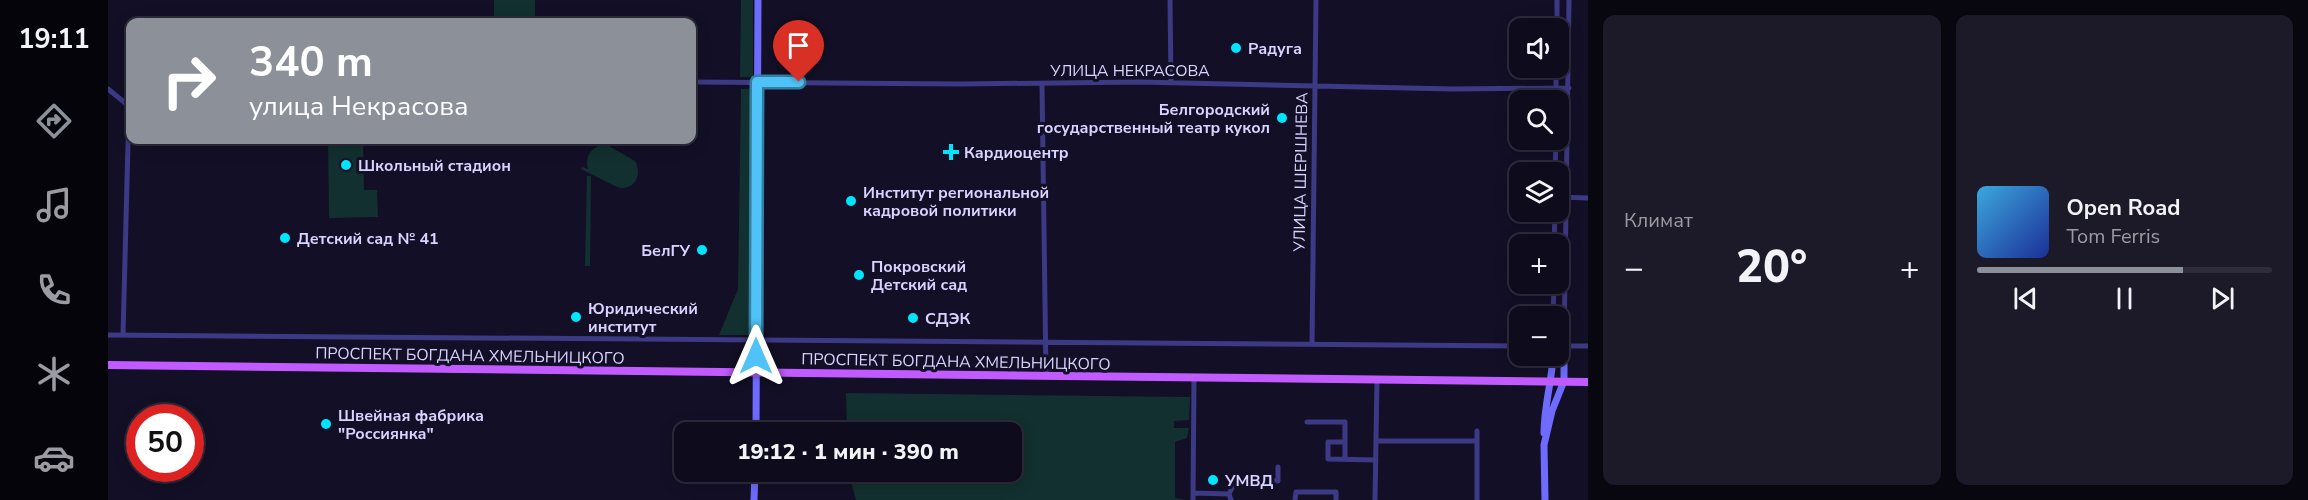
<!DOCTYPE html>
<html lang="ru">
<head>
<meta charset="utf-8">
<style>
	body { margin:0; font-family:"Nunito Sans",sans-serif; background:#1c1929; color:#f1f3f6; height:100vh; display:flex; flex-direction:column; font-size:22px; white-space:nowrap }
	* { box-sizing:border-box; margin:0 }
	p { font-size:20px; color:#9b9ba3 }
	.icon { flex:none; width:33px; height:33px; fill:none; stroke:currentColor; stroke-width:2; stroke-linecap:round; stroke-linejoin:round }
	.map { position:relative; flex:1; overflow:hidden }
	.sheet { display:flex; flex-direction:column; gap:15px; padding:15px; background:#08060f; width:720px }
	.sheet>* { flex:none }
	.guide { position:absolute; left:18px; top:18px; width:570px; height:126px; border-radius:12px; box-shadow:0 3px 15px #0003,0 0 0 2px #2e2b3b; background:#8c9099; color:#fff; overflow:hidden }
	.controls { position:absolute; left:1401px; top:18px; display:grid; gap:12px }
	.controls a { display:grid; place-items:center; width:60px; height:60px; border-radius:12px; background:#0e0b1c; box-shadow:0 3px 15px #0003,0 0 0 2px #2e2b3b; font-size:30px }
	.speed { position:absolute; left:18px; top:404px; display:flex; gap:12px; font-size:30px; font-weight:700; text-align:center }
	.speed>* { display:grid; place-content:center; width:78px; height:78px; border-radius:50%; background:#0e0b1c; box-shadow:0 3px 15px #0003,0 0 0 2px #2e2b3b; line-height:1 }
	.speed .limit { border:9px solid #d22; background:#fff; color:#111 }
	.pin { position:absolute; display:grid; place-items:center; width:51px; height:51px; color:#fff; margin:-62px -26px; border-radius:50% 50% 50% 0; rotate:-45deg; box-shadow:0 0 6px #0007 }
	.pin .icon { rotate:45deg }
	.me { position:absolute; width:66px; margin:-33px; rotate:0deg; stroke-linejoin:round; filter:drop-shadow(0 0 4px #0008) }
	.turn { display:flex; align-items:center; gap:21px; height:126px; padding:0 24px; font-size:27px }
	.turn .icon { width:78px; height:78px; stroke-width:2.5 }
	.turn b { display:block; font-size:42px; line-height:51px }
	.big { font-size:45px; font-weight:800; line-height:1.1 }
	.sheet .card { flex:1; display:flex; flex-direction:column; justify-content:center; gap:9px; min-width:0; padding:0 21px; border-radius:12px; background:#1c1929 }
	.song { display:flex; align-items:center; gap:18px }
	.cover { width:72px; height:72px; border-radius:9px; background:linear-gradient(135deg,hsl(200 70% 55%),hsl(230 70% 35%)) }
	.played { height:6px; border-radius:3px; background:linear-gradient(90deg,#8c9099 70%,#2e2b3b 70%) }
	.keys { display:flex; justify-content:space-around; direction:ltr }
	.heat { display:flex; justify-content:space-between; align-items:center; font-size:33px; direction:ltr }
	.sheet .tiles { flex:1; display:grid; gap:15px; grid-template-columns:repeat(2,1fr) }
	.trip { position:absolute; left:566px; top:422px; width:348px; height:60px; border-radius:12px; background:#0e0b1c; box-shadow:0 3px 15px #0003,0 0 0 2px #2e2b3b; font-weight:800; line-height:60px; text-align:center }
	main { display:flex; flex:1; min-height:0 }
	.menu { display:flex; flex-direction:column; width:108px; justify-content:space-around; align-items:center; background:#06040b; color:#9b9ba3 }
	.menu .icon { width:42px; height:42px }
	.menu .active { color:#8c9099 }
	.menu b { font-size:27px; color:#f1f3f6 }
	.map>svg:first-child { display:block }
	.green { fill:#12302f }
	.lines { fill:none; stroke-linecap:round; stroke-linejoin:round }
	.street { stroke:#3d3a85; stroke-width:5 }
	.secondary { stroke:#6f6bff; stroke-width:7 }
	.primary { stroke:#c25bff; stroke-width:8 }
	.route-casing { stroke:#337fa1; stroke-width:15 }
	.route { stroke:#4fc3f7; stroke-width:10 }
	.poi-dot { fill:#00e5ff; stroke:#130f26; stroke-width:2 }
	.labels { text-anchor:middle; stroke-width:6; stroke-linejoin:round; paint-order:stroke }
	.poi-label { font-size:16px; font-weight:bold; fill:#d9d4ff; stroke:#130f26; text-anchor:start }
	.street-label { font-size:16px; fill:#d9d4ff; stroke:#130f26 }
</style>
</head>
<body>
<main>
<nav class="menu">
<b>19:11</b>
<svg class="icon active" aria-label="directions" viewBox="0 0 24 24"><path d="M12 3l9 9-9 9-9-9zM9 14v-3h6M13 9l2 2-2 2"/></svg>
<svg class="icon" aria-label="music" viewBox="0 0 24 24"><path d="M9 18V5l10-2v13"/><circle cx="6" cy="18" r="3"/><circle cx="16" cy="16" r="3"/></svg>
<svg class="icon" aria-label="phone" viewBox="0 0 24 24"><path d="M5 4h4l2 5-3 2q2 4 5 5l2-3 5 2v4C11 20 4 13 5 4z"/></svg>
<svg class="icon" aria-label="climate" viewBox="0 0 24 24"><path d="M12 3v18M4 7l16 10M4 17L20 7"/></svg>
<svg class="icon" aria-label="car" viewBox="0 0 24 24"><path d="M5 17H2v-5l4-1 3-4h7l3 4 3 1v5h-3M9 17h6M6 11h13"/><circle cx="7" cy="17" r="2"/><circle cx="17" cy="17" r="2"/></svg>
</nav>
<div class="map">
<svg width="1480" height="500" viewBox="0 0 1480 500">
	<rect width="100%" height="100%" fill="#130f26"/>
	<path class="green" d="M386 0H427V22H386Z
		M633 0H645V77H632Z
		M633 89H644L643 335H611L630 289Z
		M220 140H255L256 190H269L270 217 221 218Z
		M493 145 501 146 527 161C535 175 526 192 509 187L473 169 474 167 480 169C477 158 481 149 493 145Z
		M479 176H483L482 266H477Z
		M738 393 1082 397 1081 420 1066 421V428H1081L1079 438 1067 442V498L1078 500H748L740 471H903V432H739Z"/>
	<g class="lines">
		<path class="street" d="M1062 0 1063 83
			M1449 28V0
			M584 82 854 84 1032 82 1345 89 1461 88
			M934 84 938 376
			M0 89 21 106
			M1448 100V68
			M1447 172 1448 140
			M1450 197 1480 198
			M1446 244 1447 212
			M1445 316 1446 284
			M0 335 1412 346
			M15 335 21 106H22
			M1204 344 1208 0
			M1450 346H1480
			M1456 346 1461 0
			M1199 422H1237V442H1220V459L1268 460
			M1268 441H1369
			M1237 459V442
			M1085 493 1121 494 1123 500
			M1121 494 1128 480 1170 481V467
			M1085 500 1086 378
			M1187 500 1188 492H1228V500
			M1267 500 1269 380
			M1369 500V431"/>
		<path class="secondary" d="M648 432 650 0
			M1436 433C1436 406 1444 381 1445 356
			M646 500 647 471
			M1437 500 1436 445 1444 411 1456 381V346"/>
		<path class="primary" d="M0 365 1480 382"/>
	</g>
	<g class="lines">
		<g class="route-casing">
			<path id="route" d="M648 356 649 82H691"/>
		</g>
		<use href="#route" class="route"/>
	</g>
	<g class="poi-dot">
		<circle cx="1128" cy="48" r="6"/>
		<circle cx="1174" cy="118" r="6"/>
		<path d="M840 143h6v6h6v6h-6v6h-6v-6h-6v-6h6z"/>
		<circle cx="238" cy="165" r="6"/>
		<circle cx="743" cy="201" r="6"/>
		<circle cx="177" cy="238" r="6"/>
		<circle cx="594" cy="250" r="6"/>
		<circle cx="751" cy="275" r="6"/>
		<circle cx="468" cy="317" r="6"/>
		<circle cx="805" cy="318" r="6"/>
		<circle cx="218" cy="424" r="6"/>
		<circle cx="1105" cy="480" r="6"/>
	</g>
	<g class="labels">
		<g class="poi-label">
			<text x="1140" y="54">Радуга</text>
			<text x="1162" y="115" text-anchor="end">Белгородский<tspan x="1162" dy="18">государственный театр кукол</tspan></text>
			<text x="856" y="158">Кардиоцентр</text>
			<text x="250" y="171">Школьный стадион</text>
			<text x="755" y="198">Институт региональной<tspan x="755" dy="18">кадровой политики</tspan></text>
			<text x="189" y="244">Детский сад № 41</text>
			<text x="582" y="256" text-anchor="end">БелГУ</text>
			<text x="763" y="272">Покровский<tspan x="763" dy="18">Детский сад</tspan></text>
			<text x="480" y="314">Юридический<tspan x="480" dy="18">институт</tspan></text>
			<text x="817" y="324">СДЭК</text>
			<text x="230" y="421">Швейная фабрика<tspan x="230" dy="18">"Россиянка"</tspan></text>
			<text x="1117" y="486">УМВД</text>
		</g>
		<g class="street-label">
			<text x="1022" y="76">УЛИЦА НЕКРАСОВА</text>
			<text transform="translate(1192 172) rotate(-89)" y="6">УЛИЦА ШЕРШНЕВА</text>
			<text transform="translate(362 355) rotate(1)" y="6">ПРОСПЕКТ БОГДАНА ХМЕЛЬНИЦКОГО</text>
			<text transform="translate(848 361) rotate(1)" y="6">ПРОСПЕКТ БОГДАНА ХМЕЛЬНИЦКОГО</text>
		</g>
	</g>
</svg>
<div class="controls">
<a><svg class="icon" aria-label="sound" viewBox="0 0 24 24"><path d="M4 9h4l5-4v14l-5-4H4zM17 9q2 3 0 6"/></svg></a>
<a><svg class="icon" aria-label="search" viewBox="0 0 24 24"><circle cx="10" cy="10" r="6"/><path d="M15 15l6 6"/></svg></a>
<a><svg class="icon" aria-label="layers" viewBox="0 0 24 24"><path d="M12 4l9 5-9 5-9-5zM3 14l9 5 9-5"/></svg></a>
<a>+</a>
<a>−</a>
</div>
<div class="speed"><div class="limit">50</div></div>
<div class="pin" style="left:691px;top:82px;background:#d93025"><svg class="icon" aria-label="arrive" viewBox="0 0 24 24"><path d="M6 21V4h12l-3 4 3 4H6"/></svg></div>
<svg class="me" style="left:648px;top:356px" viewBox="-20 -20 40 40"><path d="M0-17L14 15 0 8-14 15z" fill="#4fc3f7" stroke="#fff" stroke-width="4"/></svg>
<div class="trip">19:12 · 1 мин · 390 m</div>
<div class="guide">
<div class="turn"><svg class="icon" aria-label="right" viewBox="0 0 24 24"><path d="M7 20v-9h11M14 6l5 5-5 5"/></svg><div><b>340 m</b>улица Некрасова</div></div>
</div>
</div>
<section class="sheet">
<div class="tiles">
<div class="card"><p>Климат</p>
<div class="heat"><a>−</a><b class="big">20°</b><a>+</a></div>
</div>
<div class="card">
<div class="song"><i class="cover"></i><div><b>Open Road</b><p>Tom Ferris</p></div></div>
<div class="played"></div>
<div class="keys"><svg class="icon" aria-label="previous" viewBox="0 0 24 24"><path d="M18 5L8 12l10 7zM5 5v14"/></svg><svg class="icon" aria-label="pause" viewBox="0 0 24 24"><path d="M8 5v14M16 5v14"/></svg><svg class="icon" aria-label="next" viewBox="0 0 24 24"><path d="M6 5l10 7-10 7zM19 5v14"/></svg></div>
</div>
</div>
</section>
</main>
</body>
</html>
